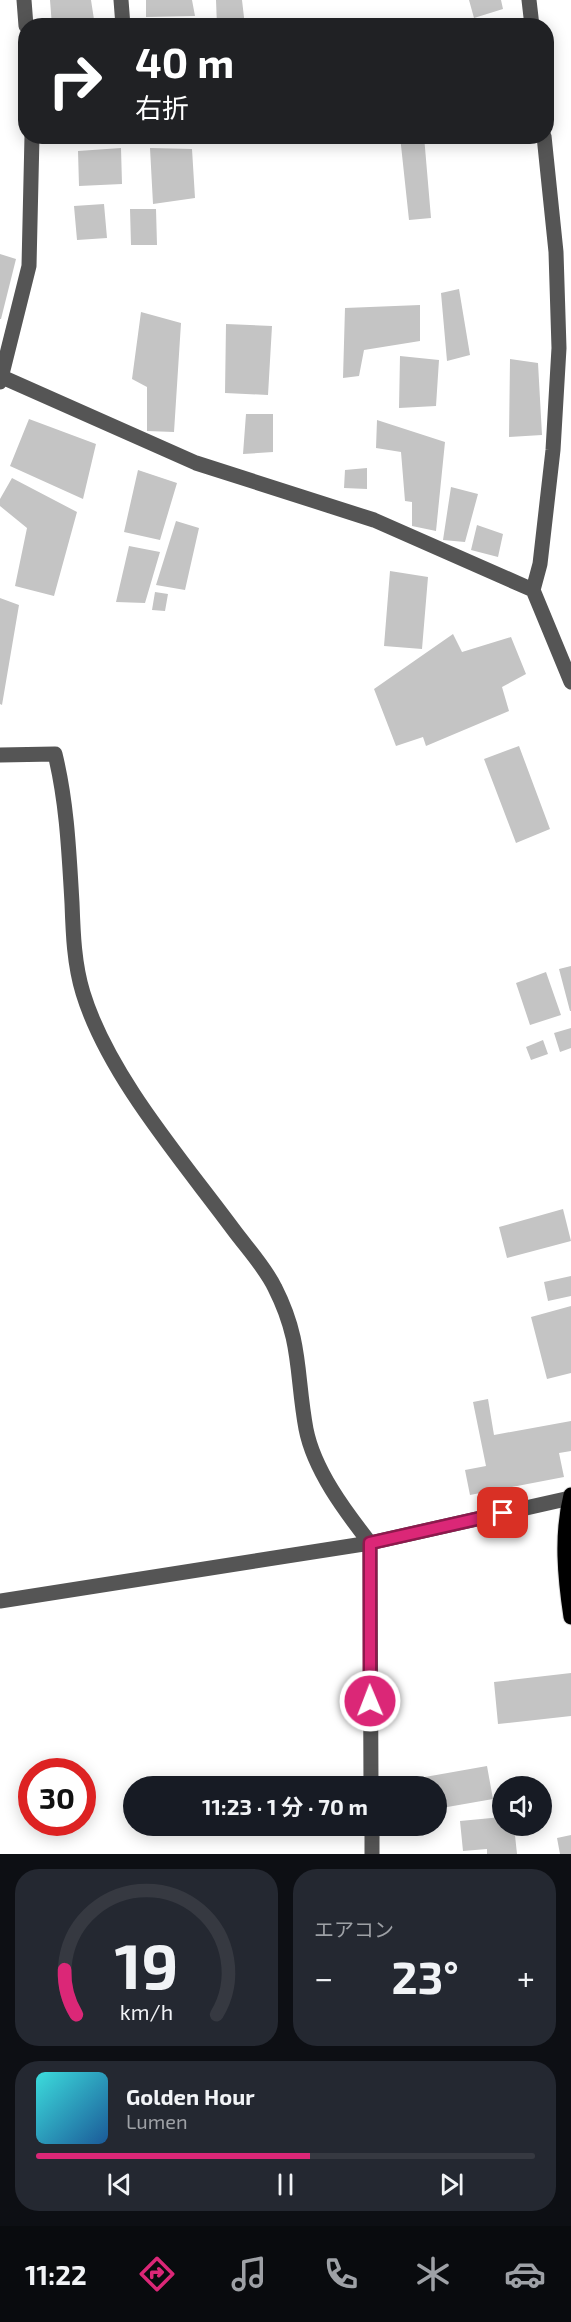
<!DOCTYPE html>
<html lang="ja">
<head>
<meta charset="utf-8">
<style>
	body { margin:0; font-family:"Exo 2","Noto Sans JP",sans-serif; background:#242831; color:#f1f3f6; height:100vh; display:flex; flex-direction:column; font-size:22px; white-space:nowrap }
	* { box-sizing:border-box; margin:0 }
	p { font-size:20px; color:#9ea1a6 }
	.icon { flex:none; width:33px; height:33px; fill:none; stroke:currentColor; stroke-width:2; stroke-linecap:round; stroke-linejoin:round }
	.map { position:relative; height:1854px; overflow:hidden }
	.panel { display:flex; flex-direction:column; gap:15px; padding:15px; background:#0d0f14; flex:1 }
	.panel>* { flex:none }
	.guide { position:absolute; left:18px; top:18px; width:536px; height:126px; border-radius:24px; box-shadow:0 3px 15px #0003; background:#202124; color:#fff; overflow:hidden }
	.fabs { position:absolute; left:492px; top:1776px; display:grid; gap:12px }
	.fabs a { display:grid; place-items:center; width:60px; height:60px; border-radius:50%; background:#171b24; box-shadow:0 3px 15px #0003; font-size:30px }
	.speed { position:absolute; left:18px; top:1758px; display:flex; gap:12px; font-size:30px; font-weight:700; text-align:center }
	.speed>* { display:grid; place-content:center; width:78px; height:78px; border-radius:50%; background:#171b24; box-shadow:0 3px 15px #0003; line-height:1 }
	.speed .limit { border:9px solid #d22; background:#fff; color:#111 }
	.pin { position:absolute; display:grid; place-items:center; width:51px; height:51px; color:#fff; margin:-26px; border-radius:12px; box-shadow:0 3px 9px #0006 }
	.me { position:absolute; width:66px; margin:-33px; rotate:359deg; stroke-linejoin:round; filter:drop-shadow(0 0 4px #0008) }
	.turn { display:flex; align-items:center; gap:21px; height:126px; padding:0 18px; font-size:27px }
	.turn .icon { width:78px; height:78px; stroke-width:2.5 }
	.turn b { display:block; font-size:42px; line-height:51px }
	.big { font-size:45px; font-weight:700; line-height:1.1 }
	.panel .tile { flex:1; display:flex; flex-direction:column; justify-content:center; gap:9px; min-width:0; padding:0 21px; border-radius:24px; background:#242831 }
	.panel .dial { align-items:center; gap:0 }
	.dial svg { height:156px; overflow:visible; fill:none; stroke:#363941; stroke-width:7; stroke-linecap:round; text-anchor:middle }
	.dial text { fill:#f1f3f6; stroke:none }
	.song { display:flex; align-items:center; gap:18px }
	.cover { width:72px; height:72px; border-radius:9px; background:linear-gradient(135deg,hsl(180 70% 55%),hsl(210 70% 35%)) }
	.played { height:6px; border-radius:3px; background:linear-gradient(90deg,#db2777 55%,#363941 55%) }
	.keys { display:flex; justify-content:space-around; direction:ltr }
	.heat { display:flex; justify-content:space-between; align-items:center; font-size:33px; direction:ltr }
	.panel .tiles { flex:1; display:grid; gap:15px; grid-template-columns:1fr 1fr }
	.tile:last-child { grid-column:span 2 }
	.trip { position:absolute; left:123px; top:1776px; width:324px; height:60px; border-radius:30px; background:#171b24; box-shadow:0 3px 15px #0003; font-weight:700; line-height:60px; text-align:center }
	.menu { display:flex; height:96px; justify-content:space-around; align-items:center; background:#090b0e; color:#9ea1a6 }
	.menu .icon { width:42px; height:42px }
	.menu .current { color:#db2777 }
	.menu b { font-size:27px; color:#f1f3f6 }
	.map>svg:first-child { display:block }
	.building { fill:#c4c4c4 }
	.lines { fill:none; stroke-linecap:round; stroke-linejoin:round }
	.major-casing { stroke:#dbdbdb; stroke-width:17 }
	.minor { stroke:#555; stroke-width:15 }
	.major { stroke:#000; stroke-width:15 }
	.route-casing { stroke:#8e194d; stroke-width:15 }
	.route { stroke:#db2777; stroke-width:10 }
</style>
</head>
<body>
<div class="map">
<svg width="571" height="1854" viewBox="0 0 571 1854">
	<rect width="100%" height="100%" fill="#fff"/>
	<path class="building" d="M50 0H91L95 26H52Z
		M146 0H192L195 16 146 17Z
		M216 0H242L245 26H217Z
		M469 0H501L503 9 474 18Z
		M400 136H424L431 218 409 220Z
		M121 148 122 184 79 186 78 151Z
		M150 148 192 149 195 198 153 204Z
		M104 204 107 238 77 240 74 206Z
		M130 209H156L157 245H131Z
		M0 254 16 259 1 319H0Z
		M459 289 470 355 447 361 441 293Z
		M420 305V341L364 350 359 376 343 378 345 308Z
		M141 312 181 323 174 432 147 431V387L132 379Z
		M226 324 272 326 268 395 225 393Z
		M400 356 439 360 436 406 399 408Z
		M510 359 538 363 542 435 509 437Z
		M246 414H273V452L243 454Z
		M29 419 96 444 83 499 10 466Z
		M377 420 445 442 436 531 412 526V502L405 501 401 452 376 448Z
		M367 468V489L344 488 345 470Z
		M138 470 177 483 160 540 124 532Z
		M12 478 77 512 54 596 15 586 27 528 0 506V499Z
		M451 487 478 494 465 542 443 540Z
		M176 521 199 528 185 590 156 585Z
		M477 525 503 534 498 557 471 550Z
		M129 546 160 552 145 603 116 602Z
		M390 571 428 577 422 649 384 646Z
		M155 592 168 594 165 611 152 610Z
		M0 598 19 605 2 705 0 704Z
		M453 634 462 652 511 637 526 674 502 687 509 711 426 746 423 737 396 746 374 689Z
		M519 746 550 829 516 843 484 759Z
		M571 966V1011H570L559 969Z
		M546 972 561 1015 530 1025 516 983Z
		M571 1028V1048L560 1052 554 1033Z
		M543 1040 548 1054 531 1060 526 1047Z
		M563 1209 571 1241 507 1258 499 1227Z
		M571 1276V1296L548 1301 544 1282Z
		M571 1306V1373L547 1379 531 1317Z
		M488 1399 494 1435 571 1421V1451L559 1453 564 1477 470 1495 465 1470 486 1466 473 1402Z
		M571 1673V1716L498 1724 494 1682Z
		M487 1766 493 1799 436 1809V1786H409L408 1780Z
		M502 1817V1826H514L517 1854H487V1849L463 1851 460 1821Z
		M571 1835V1854H560L557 1838Z"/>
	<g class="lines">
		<g class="major-casing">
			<path id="major" d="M571 1495C561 1535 565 1577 571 1617"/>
		</g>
		<path class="minor" d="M24 0 26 26
			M121 0 123 26
			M529 0 532 26
			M544 136 556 252 559 348 553 450 540 564 533 590 571 682
			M0 376 196 463 374 520 533 590
			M0 382 29 266 32 136
			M0 755 55 754C67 803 69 853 72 903 73 932 74 964 83 993 108 1075 182 1160 233 1229 247 1248 265 1267 275 1288 302 1341 296 1375 306 1429 314 1470 345 1511 370 1543L371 1786
			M0 1601 370 1543 570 1498
			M372 1826V1854"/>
		<use href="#major" class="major"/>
	</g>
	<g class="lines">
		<g class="route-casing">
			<path id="route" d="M370 1701V1543L503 1513"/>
		</g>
		<use href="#route" class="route"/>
	</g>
</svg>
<div class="fabs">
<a><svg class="icon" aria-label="sound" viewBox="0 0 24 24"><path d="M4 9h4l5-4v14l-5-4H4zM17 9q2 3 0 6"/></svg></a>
</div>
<div class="speed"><div class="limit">30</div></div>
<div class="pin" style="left:503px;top:1513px;background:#d93025"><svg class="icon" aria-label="arrive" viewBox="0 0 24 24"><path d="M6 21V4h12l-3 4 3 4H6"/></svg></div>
<svg class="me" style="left:370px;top:1701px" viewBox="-20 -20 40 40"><circle r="17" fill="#db2777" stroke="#fff" stroke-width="3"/><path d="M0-11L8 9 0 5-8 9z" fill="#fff"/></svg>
<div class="trip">11:23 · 1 分 · 70 m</div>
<div class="guide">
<div class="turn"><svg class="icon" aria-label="right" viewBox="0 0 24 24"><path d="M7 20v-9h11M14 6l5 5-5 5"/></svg><div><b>40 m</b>右折</div></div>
</div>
</div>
<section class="panel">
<div class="tiles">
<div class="tile dial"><svg viewBox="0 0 100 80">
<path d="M14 69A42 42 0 1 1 86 69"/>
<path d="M14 69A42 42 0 0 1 8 46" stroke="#db2777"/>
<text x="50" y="56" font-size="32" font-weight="700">19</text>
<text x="50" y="72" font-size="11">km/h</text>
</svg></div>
<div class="tile"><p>エアコン</p>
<div class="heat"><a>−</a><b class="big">23°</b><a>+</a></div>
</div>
<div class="tile">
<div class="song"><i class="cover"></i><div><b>Golden Hour</b><p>Lumen</p></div></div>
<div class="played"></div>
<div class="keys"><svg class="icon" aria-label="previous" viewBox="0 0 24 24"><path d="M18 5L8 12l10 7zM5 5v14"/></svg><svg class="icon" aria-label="pause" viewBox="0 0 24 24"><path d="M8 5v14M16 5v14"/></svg><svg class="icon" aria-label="next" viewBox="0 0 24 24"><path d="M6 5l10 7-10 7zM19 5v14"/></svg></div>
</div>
</div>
</section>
<nav class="menu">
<b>11:22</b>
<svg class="icon current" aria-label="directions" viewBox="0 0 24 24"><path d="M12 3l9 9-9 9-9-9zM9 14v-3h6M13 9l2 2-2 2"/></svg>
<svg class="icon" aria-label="music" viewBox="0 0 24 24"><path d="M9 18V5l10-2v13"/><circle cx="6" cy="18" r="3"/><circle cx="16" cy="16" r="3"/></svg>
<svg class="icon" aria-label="phone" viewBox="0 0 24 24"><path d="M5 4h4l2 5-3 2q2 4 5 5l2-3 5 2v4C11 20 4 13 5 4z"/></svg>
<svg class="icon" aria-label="climate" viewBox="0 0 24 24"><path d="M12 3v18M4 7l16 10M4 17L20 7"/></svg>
<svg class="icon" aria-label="car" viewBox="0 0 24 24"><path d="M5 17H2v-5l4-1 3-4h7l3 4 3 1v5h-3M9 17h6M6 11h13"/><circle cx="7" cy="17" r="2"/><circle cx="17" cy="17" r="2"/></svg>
</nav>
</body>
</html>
